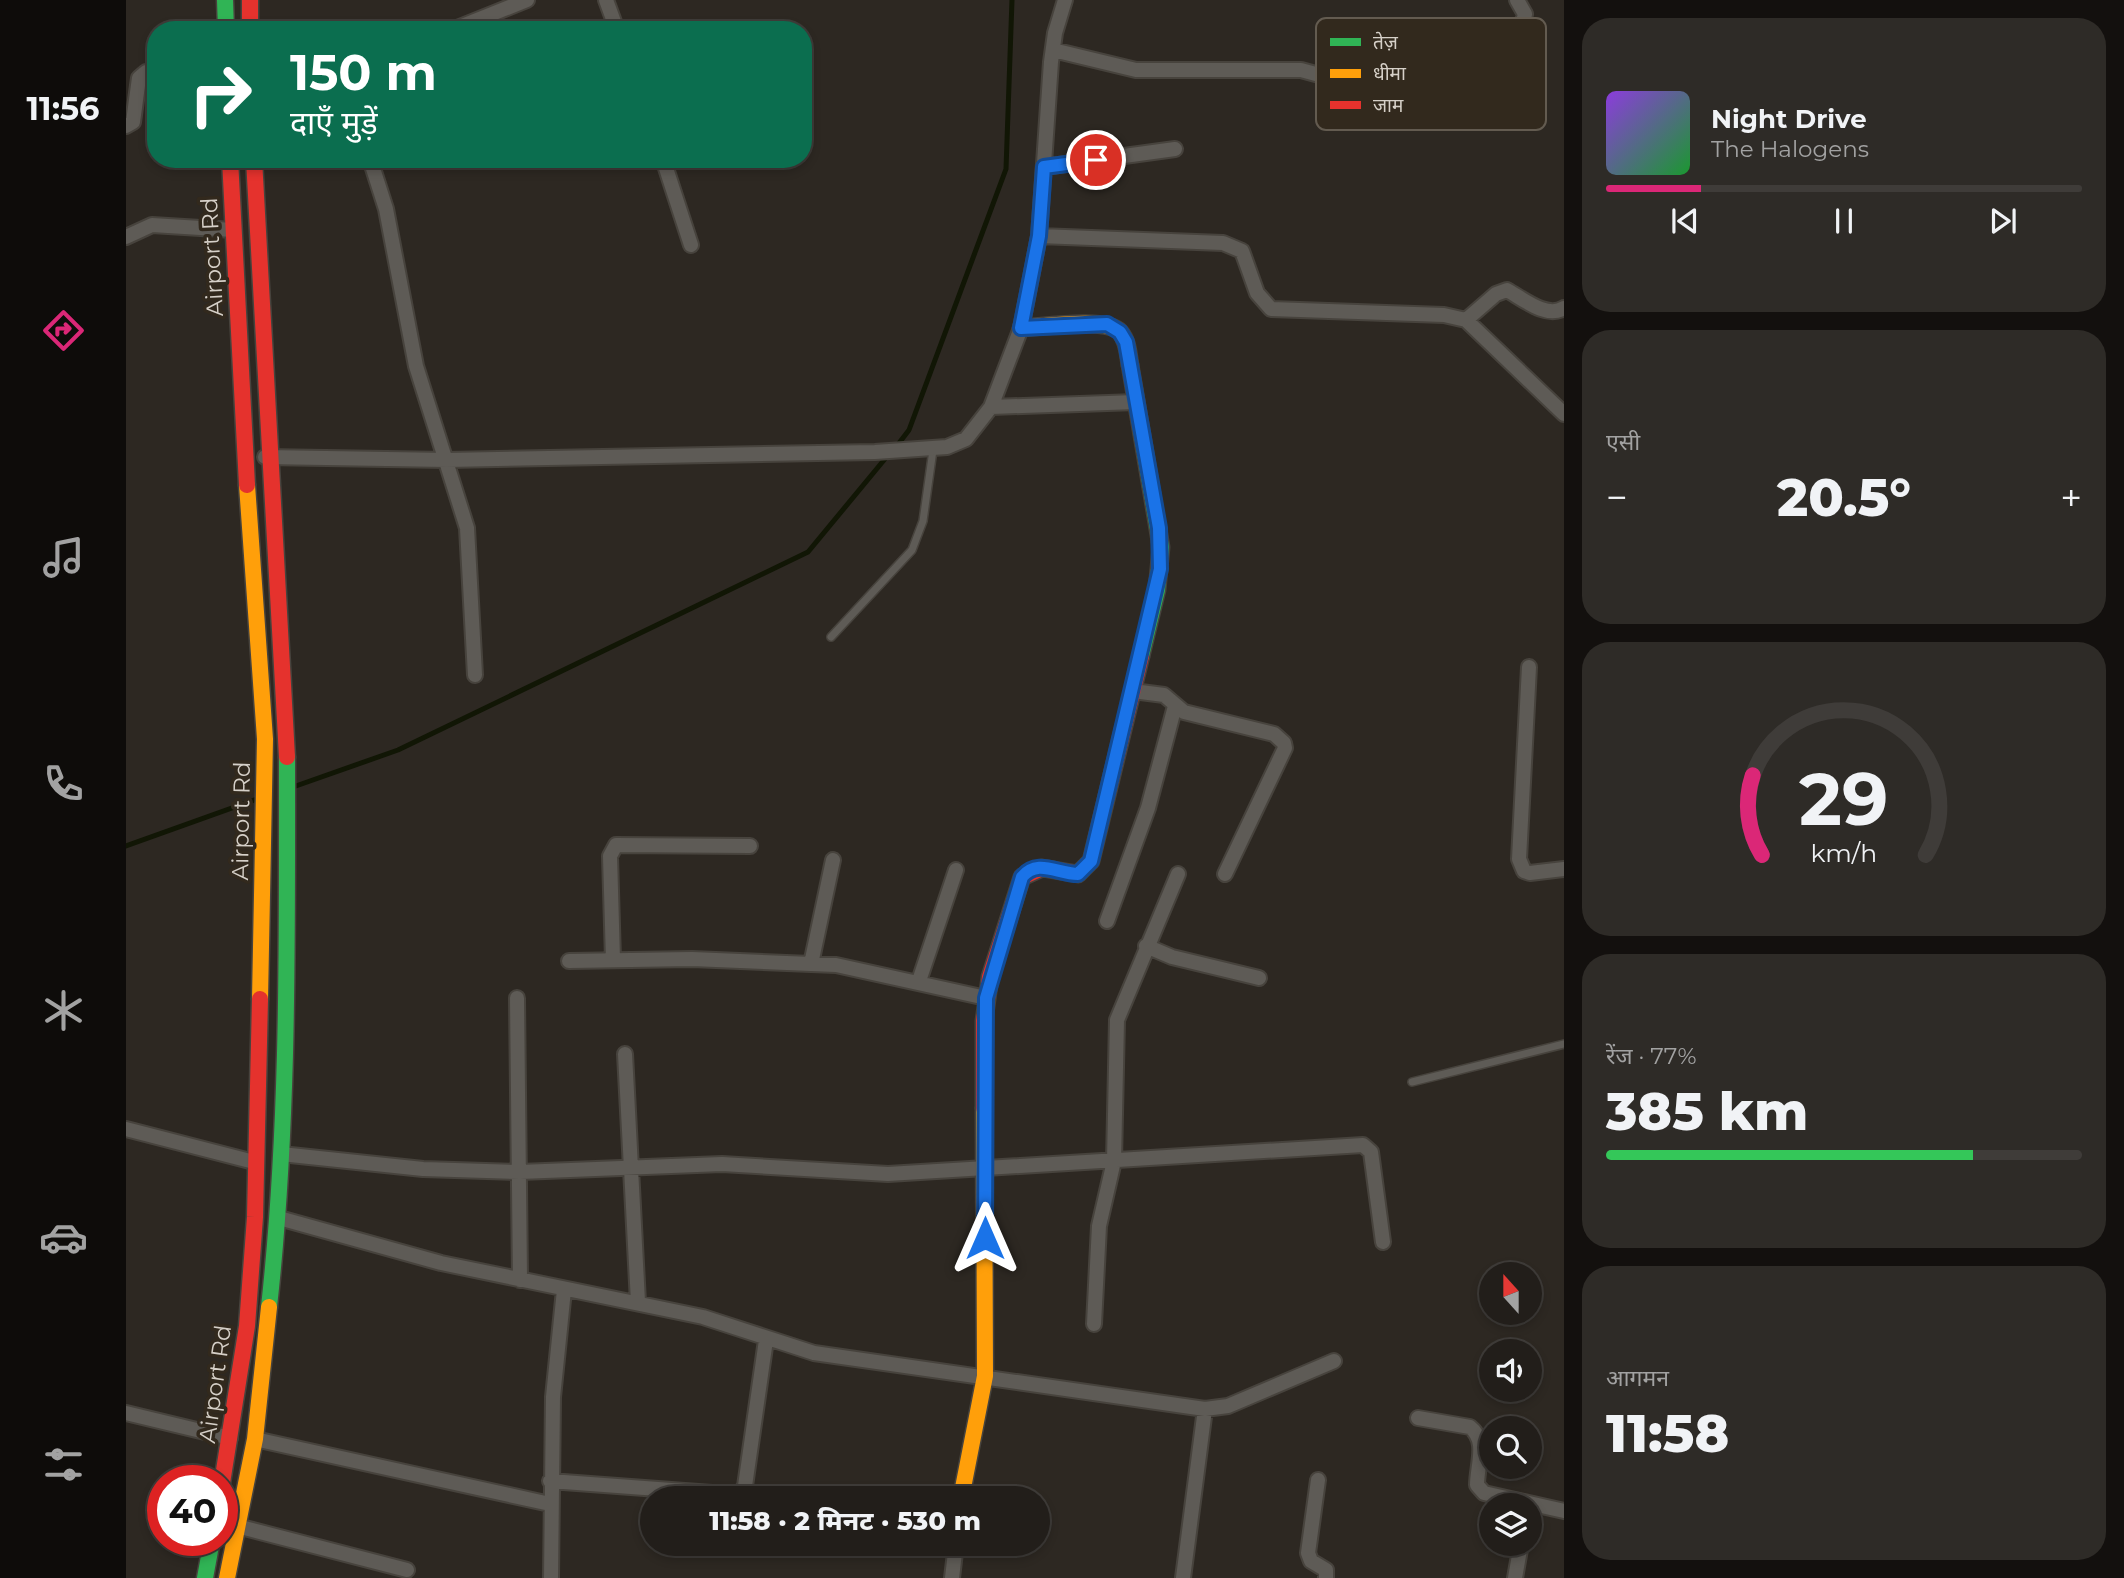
<!DOCTYPE html>
<html lang="hi">
<head>
<meta charset="utf-8">
<style>
	body { margin:0; font-family:Montserrat,"Noto Sans Devanagari",sans-serif; background:#2e2b27; color:#f1f3f6; height:100vh; display:flex; flex-direction:column; font-size:26px; white-space:nowrap }
	* { box-sizing:border-box; margin:0 }
	p { font-size:23px; color:#a2a2a2 }
	.icon { flex:none; width:38px; height:38px; fill:none; stroke:currentColor; stroke-width:2; stroke-linecap:round; stroke-linejoin:round }
	.map { position:relative; flex:1; overflow:hidden }
	.drawer { display:flex; flex-direction:column; gap:18px; padding:18px; background:#13100e; width:560px }
	.drawer>* { flex:none }
	.top-card { position:absolute; left:21px; top:21px; width:665px; height:147px; border-radius:28px; box-shadow:0 4px 10px #0003,0 0 0 2px #3f3c39; background:#0b6e4f; color:#fff; overflow:hidden }
	.needle { width:46px; rotate:339deg }
	.tools { position:absolute; left:1353px; top:1262px; display:grid; gap:14px }
	.tools a { display:grid; place-items:center; width:63px; height:63px; border-radius:50%; background:#221e1a; box-shadow:0 4px 10px #0003,0 0 0 2px #3f3c39; font-size:35px }
	.speed { position:absolute; left:21px; top:1465px; display:flex; gap:14px; font-size:35px; font-weight:700; text-align:center }
	.speed>* { display:grid; place-content:center; width:91px; height:91px; border-radius:50%; background:#221e1a; box-shadow:0 4px 10px #0003,0 0 0 2px #3f3c39; line-height:1 }
	.speed .limit { border:10px solid #d22; background:#fff; color:#111 }
	.pin { position:absolute; display:grid; place-items:center; width:60px; height:60px; color:#fff; margin:-30px; border:4px solid #fff; border-radius:50%; box-shadow:0 2px 7px #0007 }
	.me { position:absolute; width:77px; margin:-38px; rotate:0deg; stroke-linejoin:round; filter:drop-shadow(0 0 5px #0008) }
	.turn { display:flex; align-items:center; gap:24px; height:147px; padding:0 28px; font-size:32px }
	.turn .icon { width:91px; height:91px; stroke-width:2.5 }
	.turn b { display:block; font-size:49px; line-height:60px }
	.big { font-size:52px; font-weight:800; line-height:1.1 }
	.drawer .card { flex:1; display:flex; flex-direction:column; justify-content:center; gap:10px; min-width:0; padding:0 24px; border-radius:28px; background:#2e2b27 }
	.drawer .dial { align-items:center; gap:0 }
	.dial svg { height:182px; overflow:visible; fill:none; stroke:#3f3c39; stroke-width:7; stroke-linecap:round; text-anchor:middle }
	.dial text { fill:#f1f3f6; stroke:none }
	.song { display:flex; align-items:center; gap:21px }
	.cover { width:84px; height:84px; border-radius:10px; background:linear-gradient(135deg,hsl(270 70% 55%),hsl(130 70% 35%)) }
	.played { height:7px; border-radius:4px; background:linear-gradient(90deg,#db2777 20%,#3f3c39 20%) }
	.keys { display:flex; justify-content:space-around; direction:ltr }
	.heat { display:flex; justify-content:space-between; align-items:center; font-size:38px; direction:ltr }
	.charge { height:10px; border-radius:5px; background:linear-gradient(90deg,#34c759 77%,#3f3c39 0) }
	.trip { position:absolute; left:514px; top:1486px; width:410px; height:70px; border-radius:35px; background:#221e1a; box-shadow:0 4px 10px #0003,0 0 0 2px #3f3c39; font-weight:800; line-height:70px; text-align:center }
	main { display:flex; flex:1; min-height:0 }
	.tabs { display:flex; flex-direction:column; width:126px; justify-content:space-around; align-items:center; background:#0e0c0a; color:#a2a2a2 }
	.tabs .icon { width:49px; height:49px }
	.tabs .active { color:#db2777 }
	.tabs b { font-size:32px; color:#f1f3f6 }
	.map>svg:first-child { display:block }
	.lines { fill:none; stroke-linecap:round; stroke-linejoin:round }
	.stream { stroke:#111605; stroke-width:5 }
	.lane-casing { stroke:#47433d; stroke-width:10 }
	.street-casing { stroke:#47433d; stroke-width:18 }
	.fast-casing { stroke:#47433d; stroke-width:19 }
	.slow-casing { stroke:#47433d; stroke-width:19 }
	.jam-casing { stroke:#47433d; stroke-width:19 }
	.lane { stroke:#5e5b56; stroke-width:7 }
	.street { stroke:#5e5b56; stroke-width:14 }
	.fast { stroke:#30b455; stroke-width:16 }
	.slow { stroke:#ff9f0a; stroke-width:16 }
	.jam { stroke:#e5322d; stroke-width:16 }
	.route-casing { stroke:#114b97; stroke-width:18 }
	.route { stroke:#1a73e8; stroke-width:12 }
	.labels { text-anchor:middle; stroke-width:7; stroke-linejoin:round; paint-order:stroke }
	.street-label { font-size:23px; fill:#d6d0c8; stroke:#32291d }
	.key { fill:#32291d; stroke:#635b50; stroke-width:2 }
	.key-label { font-size:19px; fill:#d6d0c8 }
</style>
</head>
<body>
<main>
<nav class="tabs">
<b>11:56</b>
<svg class="icon active" aria-label="directions" viewBox="0 0 24 24"><path d="M12 3l9 9-9 9-9-9zM9 14v-3h6M13 9l2 2-2 2"/></svg>
<svg class="icon" aria-label="music" viewBox="0 0 24 24"><path d="M9 18V5l10-2v13"/><circle cx="6" cy="18" r="3"/><circle cx="16" cy="16" r="3"/></svg>
<svg class="icon" aria-label="phone" viewBox="0 0 24 24"><path d="M5 4h4l2 5-3 2q2 4 5 5l2-3 5 2v4C11 20 4 13 5 4z"/></svg>
<svg class="icon" aria-label="climate" viewBox="0 0 24 24"><path d="M12 3v18M4 7l16 10M4 17L20 7"/></svg>
<svg class="icon" aria-label="car" viewBox="0 0 24 24"><path d="M5 17H2v-5l4-1 3-4h7l3 4 3 1v5h-3M9 17h6M6 11h13"/><circle cx="7" cy="17" r="2"/><circle cx="17" cy="17" r="2"/></svg>
<svg class="icon" aria-label="filters" viewBox="0 0 24 24"><path d="M4 7h16M4 17h16"/><circle cx="9" cy="7" r="2"/><circle cx="15" cy="17" r="2"/></svg>
</nav>
<div class="map">
<svg width="1438" height="1578" viewBox="0 0 1438 1578">
	<rect width="100%" height="100%" fill="#2d2822"/>
	<g class="lines">
		<path class="stream" d="M770 447 783 430 880 169 886 0
			M167 787 272 750 682 552 763 454
			M0 846 131 799"/>
		<g class="lane-casing">
			<path id="lane" d="M705 637 786 550 797 521 807 450
				M1286 1082 1438 1044"/>
		</g>
		<g class="street-casing">
			<path id="street" d="M480 0 491 30
				M326 30 401 0
				M927 50 1010 70H1175L1267 95
				M1385 110 1389 53 1399 14 1391 0
				M0 126 7 122 13 78 20 72H30
				M244 159 260 209 290 366 341 528 349 675
				M537 159 565 245
				M918 167 1049 149
				M913 236 1097 243 1116 251 1131 293 1145 309 1318 315 1340 320 1438 414
				M0 237 26 225 107 230
				M1340 320 1370 294 1381 290C1397 299 1421 319 1438 308
				M865 407 1010 402
				M139 457 321 460 749 452 821 447 840 439 865 407 895 328 902 293 913 236 925 62 929 33 939 0
				M1403 667 1393 859 1398 871 1404 873 1438 869
				M1007 691 1038 695 1058 712 1148 734 1158 743 1159 748 1099 874
				M981 921 1022 808 1049 706
				M1020 946 1046 957 1133 978
				M487 960 484 856 490 845 624 846
				M443 961 566 959 710 965 860 998
				M685 964 707 860
				M793 981 830 870
				M391 998 394 1280
				M499 1054 512 1302
				M0 1129 128 1162
				M155 1154 297 1169 394 1172 596 1164 762 1174 1237 1145 1245 1152 1257 1242
				M153 1218 315 1263 577 1317 688 1353 1079 1409 1102 1406 1208 1361
				M968 1324 973 1226 988 1161 991 1020 1052 874
				M0 1413 104 1438
				M1292 1418 1344 1427C1362 1441 1351 1465 1351 1485L1358 1493 1438 1511
				M129 1439 424 1504
				M1192 1480 1182 1553 1185 1561 1200 1570V1578
				M424 1481 613 1495 619 1486 640 1340
				M111 1526 281 1570
				M425 1578 427 1397 438 1290
				M826 1578 830 1544
				M1057 1578 1079 1409
				M1389 1578 1395 1544"/>
		</g>
		<g class="fast-casing">
			<path id="fast" d="M99 0 100 30
				M1004 365 1035 547 1031 590 1015 656
				M143 1307C163 1125 161 941 161 757
				M79 1578 86 1540"/>
		</g>
		<g class="slow-casing">
			<path id="slow" d="M895 328C917 327 980 317 994 332 1002 341 1002 354 1004 365
				M121 485 139 739 134 999
				M835 1498 859 1376 858 1108
				M101 1578 129 1439 143 1307"/>
		</g>
		<g class="jam-casing">
			<path id="jam" d="M124 0V30
				M104 159 121 485
				M128 159 161 757
				M858 1108V1021L864 977 896 877 916 868 952 874 965 861 1015 656
				M96 1483 121 1326 129 1217 134 999"/>
		</g>
		<use href="#lane" class="lane"/>
		<use href="#street" class="street"/>
		<use href="#fast" class="fast"/>
		<use href="#slow" class="slow"/>
		<use href="#jam" class="jam"/>
	</g>
	<g class="lines">
		<g class="route-casing">
			<path id="route" d="M859 1238 860 998 896 877C912 858 931 874 952 874L965 861 1034 569 1033 528 1000 342 994 332 981 324 895 328 913 236 918 167 970 160"/>
		</g>
		<use href="#route" class="route"/>
	</g>
	<g class="labels">
		<g class="street-label">
			<text transform="translate(86 257) rotate(-93)" y="8">Airport Rd</text>
			<text transform="translate(115 821) rotate(-89)" y="8">Airport Rd</text>
			<text transform="translate(89 1384) rotate(-82)" y="8">Airport Rd</text>
		</g>
	</g>
	<rect x="1190" y="18" width="230" height="112" rx="10" class="key"/>
	<rect x="1204" y="38" width="31" height="8" fill="#30b455"/>
	<rect x="1204" y="69" width="31" height="9" fill="#ff9f0a"/>
	<rect x="1204" y="101" width="31" height="8" fill="#e5322d"/>
	<g class="key-label">
		<text x="1247" y="49">तेज़</text>
		<text x="1247" y="80">धीमा</text>
		<text x="1247" y="112">जाम</text>
	</g>
</svg>
<div class="tools">
<a><svg class="needle" viewBox="-14 -14 28 28"><path d="M0-13l5 13h-10z" fill="#e53935"/><path d="M0 13l5-13h-10z" fill="#a2a2a2"/></svg></a>
<a><svg class="icon" aria-label="sound" viewBox="0 0 24 24"><path d="M4 9h4l5-4v14l-5-4H4zM17 9q2 3 0 6"/></svg></a>
<a><svg class="icon" aria-label="search" viewBox="0 0 24 24"><circle cx="10" cy="10" r="6"/><path d="M15 15l6 6"/></svg></a>
<a><svg class="icon" aria-label="layers" viewBox="0 0 24 24"><path d="M12 4l9 5-9 5-9-5zM3 14l9 5 9-5"/></svg></a>
</div>
<div class="speed"><div class="limit">40</div></div>
<div class="pin" style="left:970px;top:160px;background:#d93025"><svg class="icon" aria-label="arrive" viewBox="0 0 24 24"><path d="M6 21V4h12l-3 4 3 4H6"/></svg></div>
<svg class="me" style="left:859px;top:1238px" viewBox="-20 -20 40 40"><path d="M0-17L14 15 0 8-14 15z" fill="#1a73e8" stroke="#fff" stroke-width="4"/></svg>
<div class="trip">11:58 · 2 मिनट · 530 m</div>
<div class="top-card">
<div class="turn"><svg class="icon" aria-label="right" viewBox="0 0 24 24"><path d="M7 20v-9h11M14 6l5 5-5 5"/></svg><div><b>150 m</b>दाएँ मुड़ें</div></div>
</div>
</div>
<section class="drawer">
<div class="card">
<div class="song"><i class="cover"></i><div><b>Night Drive</b><p>The Halogens</p></div></div>
<div class="played"></div>
<div class="keys"><svg class="icon" aria-label="previous" viewBox="0 0 24 24"><path d="M18 5L8 12l10 7zM5 5v14"/></svg><svg class="icon" aria-label="pause" viewBox="0 0 24 24"><path d="M8 5v14M16 5v14"/></svg><svg class="icon" aria-label="next" viewBox="0 0 24 24"><path d="M6 5l10 7-10 7zM19 5v14"/></svg></div>
</div>
<div class="card"><p>एसी</p>
<div class="heat"><a>−</a><b class="big">20.5°</b><a>+</a></div>
</div>
<div class="card dial"><svg viewBox="0 0 100 80">
<path d="M14 69A42 42 0 1 1 86 69"/>
<path d="M14 69A42 42 0 0 1 10 34" stroke="#db2777"/>
<text x="50" y="56" font-size="32" font-weight="700">29</text>
<text x="50" y="72" font-size="11">km/h</text>
</svg></div>
<div class="card"><p>रेंज · 77%</p><b class="big">385 km</b><div class="charge"></div></div>
<div class="card"><p>आगमन</p><b class="big">11:58</b></div>
</section>
</main>
</body>
</html>
